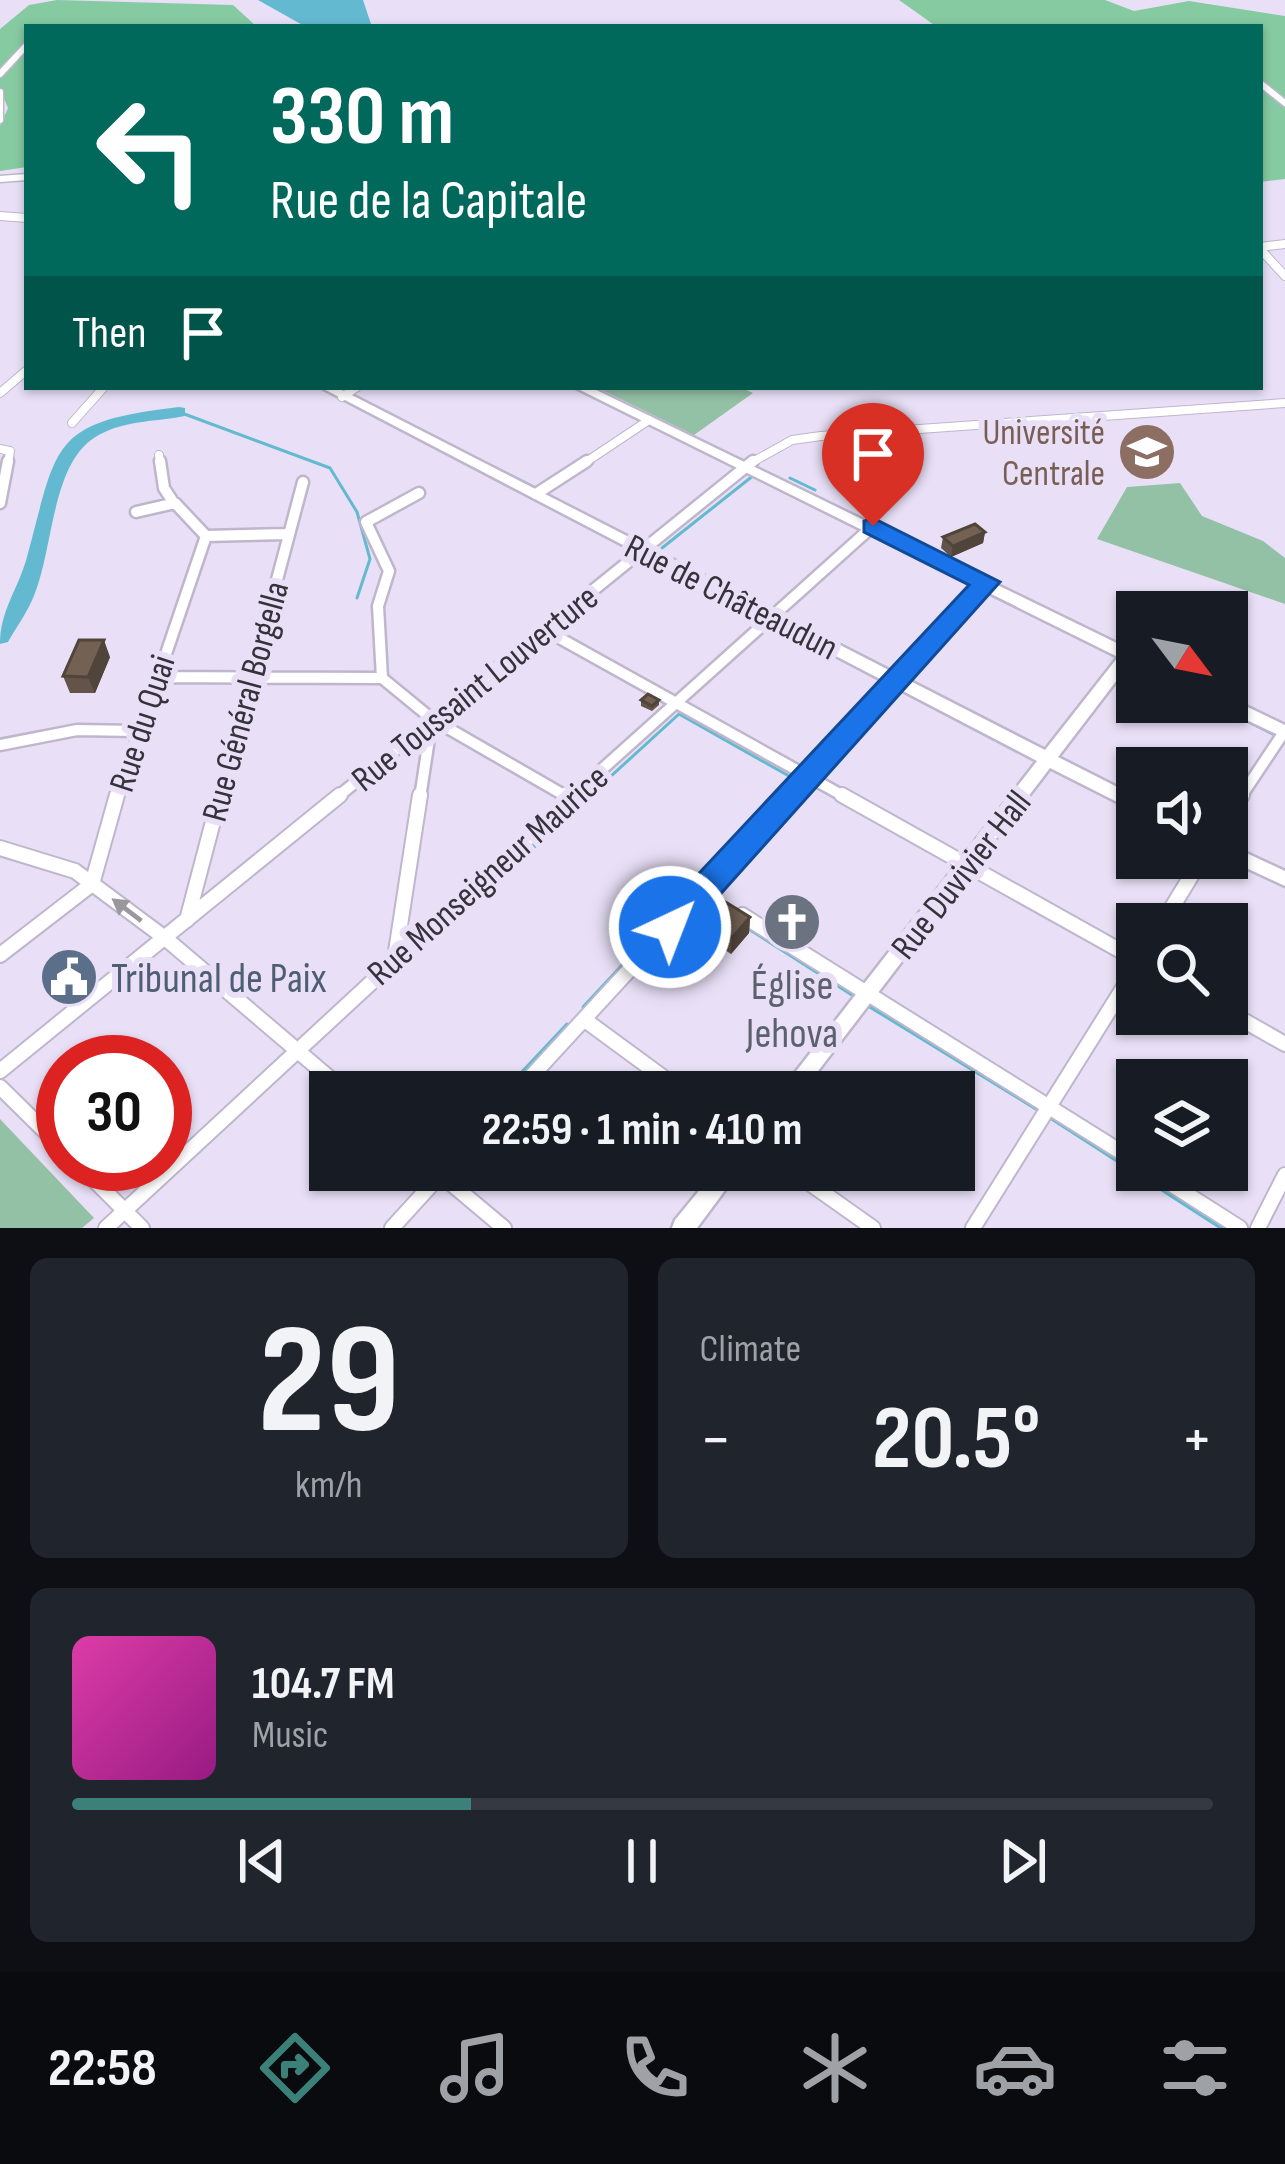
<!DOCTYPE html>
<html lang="en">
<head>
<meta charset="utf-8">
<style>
	body { margin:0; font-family:"Sofia Sans Condensed",sans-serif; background:#20242c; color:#f1f3f6; height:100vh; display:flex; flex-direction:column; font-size:45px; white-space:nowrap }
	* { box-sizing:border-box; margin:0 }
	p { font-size:39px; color:#9ea1a6 }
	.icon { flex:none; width:66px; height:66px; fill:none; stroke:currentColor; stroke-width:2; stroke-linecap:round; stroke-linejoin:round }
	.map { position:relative; height:1228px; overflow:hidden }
	.side { display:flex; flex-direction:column; gap:30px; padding:30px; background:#0d0f14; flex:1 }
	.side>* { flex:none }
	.top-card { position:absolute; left:24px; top:24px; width:1239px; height:366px; border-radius:0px; box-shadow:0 3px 9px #0004; background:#00695c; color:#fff; overflow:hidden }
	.needle { width:78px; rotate:122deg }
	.tools { position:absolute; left:1116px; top:591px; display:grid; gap:24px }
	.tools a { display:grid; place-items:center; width:132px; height:132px; border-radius:0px; background:#171b24; box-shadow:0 3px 9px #0004; font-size:60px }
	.speed { position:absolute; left:36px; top:1035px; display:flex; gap:24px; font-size:60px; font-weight:700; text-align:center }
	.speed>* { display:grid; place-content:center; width:156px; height:156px; border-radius:50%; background:#171b24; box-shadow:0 3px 9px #0004; line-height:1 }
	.speed .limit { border:18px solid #d22; background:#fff; color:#111 }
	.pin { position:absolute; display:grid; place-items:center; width:102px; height:102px; color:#fff; margin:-123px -51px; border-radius:50% 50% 50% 0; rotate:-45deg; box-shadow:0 0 12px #0007 }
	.pin .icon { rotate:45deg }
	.me { position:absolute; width:132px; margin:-66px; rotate:43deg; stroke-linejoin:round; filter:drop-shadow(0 0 9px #0008) }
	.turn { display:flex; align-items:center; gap:42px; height:252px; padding:0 48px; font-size:54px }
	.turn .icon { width:156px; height:156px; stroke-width:2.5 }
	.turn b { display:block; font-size:84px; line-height:102px }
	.then { display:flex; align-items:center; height:114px; padding:0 48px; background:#0003; gap:24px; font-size:45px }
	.big { font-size:90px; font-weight:700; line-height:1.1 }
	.side .card { flex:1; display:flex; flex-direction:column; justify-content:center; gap:18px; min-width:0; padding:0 42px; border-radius:18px; background:#20242c }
	.side .dial { align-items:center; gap:0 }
	.dial b { font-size:156px; line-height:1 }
	.song { display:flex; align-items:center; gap:36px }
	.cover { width:144px; height:144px; border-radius:18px; background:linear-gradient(135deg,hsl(320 70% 55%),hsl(310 70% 35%)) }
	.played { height:12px; border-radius:6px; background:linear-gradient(90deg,#3b817a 35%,#363941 35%) }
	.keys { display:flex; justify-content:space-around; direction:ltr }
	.heat { display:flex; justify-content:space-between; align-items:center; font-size:66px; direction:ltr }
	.side .tiles { flex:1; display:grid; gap:30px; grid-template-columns:1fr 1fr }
	.card:last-child { grid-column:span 2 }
	.trip { position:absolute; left:309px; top:1071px; width:666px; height:120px; border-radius:0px; background:#171b24; box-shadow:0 3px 9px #0004; font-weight:700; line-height:120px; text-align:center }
	.tab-bar { display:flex; height:192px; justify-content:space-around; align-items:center; background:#090b0e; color:#9ea1a6 }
	.tab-bar .icon { width:84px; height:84px }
	.tab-bar .current { color:#3b817a }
	.tab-bar b { font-size:54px; color:#f1f3f6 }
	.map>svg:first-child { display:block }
	.green { fill:#93c1a5 }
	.forest { fill:#86caa2 }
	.water { fill:#63bad0 }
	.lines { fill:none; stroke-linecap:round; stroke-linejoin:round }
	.stream-far1 { stroke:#63bad0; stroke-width:3 }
	.stream { stroke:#63bad0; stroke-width:4.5 }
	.river { fill:#63bad0; fill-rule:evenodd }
	.street-far3-casing { stroke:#bfb6cc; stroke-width:9 }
	.street-far2-casing { stroke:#bfb6cc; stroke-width:10 }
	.street-far1-casing { stroke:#bfb6cc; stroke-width:15 }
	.street-casing { stroke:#bfb6cc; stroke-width:18 }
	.secondary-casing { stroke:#bfb6cc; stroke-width:5 }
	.street-far3 { stroke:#fff; stroke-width:6 }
	.street-far2 { stroke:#fff; stroke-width:8 }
	.street-far1 { stroke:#fff; stroke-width:10 }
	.street { stroke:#fff; stroke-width:14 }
	.secondary { fill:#fff; fill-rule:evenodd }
	.wall { fill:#635348 }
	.shaded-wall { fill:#50443b }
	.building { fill:#736154; stroke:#50443b; stroke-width:3 }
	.oneway { fill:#9a989d }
	.route { fill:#1a73e8; stroke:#114b97; stroke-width:3 }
	.labels { text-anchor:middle; stroke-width:12; stroke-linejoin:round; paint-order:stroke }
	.education-label { font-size:36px; fill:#785e54; stroke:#e9e0f7; text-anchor:end }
	.street-label { font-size:36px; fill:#36323b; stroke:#e9e0f7 }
	.near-service-label { font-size:42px; fill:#4e5e75; stroke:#e9e0f7; text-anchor:start }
	.near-worship-label { font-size:42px; fill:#5b616d; stroke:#e9e0f7 }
</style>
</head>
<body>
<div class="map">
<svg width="1285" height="1228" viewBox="0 0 1285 1228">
	<rect width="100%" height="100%" fill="#e9e0f7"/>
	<path class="green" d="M596 387H740L753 393 694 435Z
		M1180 483 1202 516 1263 541 1285 558V604L1097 539 1127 487Z
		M0 1119 94 1218 82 1228H0Z"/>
	<path class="forest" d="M57 0 233 5 257 27H27V167L0 171V126L8 108 0 89V29L29 5Z
		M899 0H1105L1134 11 1189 1 1285 16V179L1260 182V27H937Z"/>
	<path class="water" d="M258 0H363L372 27H306Z"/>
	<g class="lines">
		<path class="stream-far1" d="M179 412 330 468 357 512 370 559 357 598
			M453 447 536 488
			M790 478 815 490
			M662 548 754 475
			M1209 702 1277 736
			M587 798 679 714 796 780"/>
		<path class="stream" d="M747 927 855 996
			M397 972 590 795
			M868 1005 1039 1110
			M584 1007 709 873
			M504 1092 567 1025
			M1047 1115 1222 1228"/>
		<path class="river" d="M179 407 185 408V416C155 422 121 420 94 438 52 465 53 548 35 593 29 610 17 626 8 642L0 644C0 610 18 590 27 557 58 443 50 422 179 407Z"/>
		<g class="street-far3-casing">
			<path id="street-far3" d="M0 74 27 45
				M1260 83 1285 103
				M0 92V120
				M0 179 27 177"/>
		</g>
		<g class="street-far2-casing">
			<path id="street-far2" d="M0 216 27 218
				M1260 247 1285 244
				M1260 249 1285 276
				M0 393 27 370
				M342 397 357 387
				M72 423 104 387
				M0 449 10 451 8 464
				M159 455 160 464
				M583 464 649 420
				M749 464 792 440 821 436 1285 403"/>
		</g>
		<g class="street-far1-casing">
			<path id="street-far1" d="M160 461 164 488 173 502
				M419 493 366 522 389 571 378 606 382 678 432 719 569 798
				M536 494 587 461
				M0 503 8 461
				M136 512 175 503 206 536
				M206 536 287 534
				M545 630 847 798
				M155 677 382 678
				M0 745 77 730 136 731
				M117 798 206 536
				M219 798 303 482
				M336 798 753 461
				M420 798 432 719
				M570 798 873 526
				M787 798 986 582
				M1240 798 1284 732"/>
		</g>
		<g class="street-casing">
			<path id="street" d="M564 795 570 799
				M842 795 1137 960
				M1227 818 1242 795
				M0 848 75 871 165 938 346 1092
				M742 915 1137 1162
				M187 920 220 795
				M1162 924 1202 858
				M0 955 92 884 117 795
				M395 958 420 795
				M1227 1011 1285 1044
				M585 1020 683 1092
				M0 1071 340 795
				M0 1087 63 1149
				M517 1092 790 795
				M78 1164 142 1228
				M435 1170 504 1228
				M791 1170 873 1228
				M1149 1170 1240 1228
				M106 1228 574 795
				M392 1228 443 1172
				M973 1228 1137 966
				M1258 1228 1285 1175"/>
		</g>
		<g class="secondary-casing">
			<path id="secondary" d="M320 387H336L1045 750 1118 657 574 387H590L1133 651 1137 653V665L1130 663 1058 757 1137 797V812L1050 768 802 1092H780L1037 761Z
				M1227 697 1285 725V738L1217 706 1215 702H1227Z
				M1227 844 1285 871V886L1225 858H1227Z
				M716 1170H740L697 1228H672L675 1220Z"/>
		</g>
		<use href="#street-far3" class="street-far3"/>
		<use href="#street-far2" class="street-far2"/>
		<use href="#street-far1" class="street-far1"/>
		<use href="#street" class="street"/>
		<use href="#secondary" class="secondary"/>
	</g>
	<path class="wall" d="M985 532 983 543 951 557 941 548 943 537Z
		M110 657 95 693H70L63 676Z
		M641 700H659V705L652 711 641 706Z
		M688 909 750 917 749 933 731 954 687 925Z"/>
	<path class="shaded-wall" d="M985 532 983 543 951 557 953 546Z
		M104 640 110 657 95 693 88 677Z
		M750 917 749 933 731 954 732 938Z"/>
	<path class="building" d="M975 524 985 532 953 546 943 537Z
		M79 640H104L88 677 63 676Z
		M648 694 659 700 652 706 641 700Z
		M706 890 750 917 732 938 688 909Z"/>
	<defs><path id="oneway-solid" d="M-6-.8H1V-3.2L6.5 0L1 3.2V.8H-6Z" transform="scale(3)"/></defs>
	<use class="oneway" href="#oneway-solid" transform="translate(127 910) rotate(-143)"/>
	<path class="route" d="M873 518 1000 582 682 937H658L653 927 658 917 969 585 864 532V521Z"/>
	<defs>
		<g id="university-disc" transform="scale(3)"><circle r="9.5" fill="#8d6e63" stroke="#e9e0f7"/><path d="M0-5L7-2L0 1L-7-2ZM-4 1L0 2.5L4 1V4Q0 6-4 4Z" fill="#fff"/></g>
		<g id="church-disc" transform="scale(3)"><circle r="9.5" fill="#6b7280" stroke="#e9e0f7"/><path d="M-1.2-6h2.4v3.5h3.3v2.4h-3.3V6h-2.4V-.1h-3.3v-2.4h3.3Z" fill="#fff"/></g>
		<g id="civic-disc" transform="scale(3)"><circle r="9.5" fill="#5c6f8a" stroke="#e9e0f7"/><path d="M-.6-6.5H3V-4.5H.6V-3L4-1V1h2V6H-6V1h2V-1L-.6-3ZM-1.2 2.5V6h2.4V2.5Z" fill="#fff"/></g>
	</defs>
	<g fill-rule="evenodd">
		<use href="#university-disc" x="1147" y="452"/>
		<use href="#church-disc" x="792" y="922"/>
		<use href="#civic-disc" x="69" y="977"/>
	</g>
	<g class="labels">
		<g class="education-label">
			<text x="1105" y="444">Université<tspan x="1105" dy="41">Centrale</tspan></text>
		</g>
		<g class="street-label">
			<text transform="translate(732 596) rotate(27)" y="13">Rue de Châteaudun</text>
			<text transform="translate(474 687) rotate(-39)" y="13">Rue Toussaint Louverture</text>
			<text transform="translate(244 701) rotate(-75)" y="13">Rue Général Borgella</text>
			<text transform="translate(141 723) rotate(-72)" y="13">Rue du Quai</text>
			<text transform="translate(487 874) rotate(-42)" y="13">Rue Monseigneur Maurice</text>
			<text transform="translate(960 874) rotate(-52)" y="13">Rue Duvivier Hall</text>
		</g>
		<g class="near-service-label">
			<text x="111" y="992">Tribunal de Paix</text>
		</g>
		<g class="near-worship-label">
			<text x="792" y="999">Église<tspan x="792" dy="48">Jehova</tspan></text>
		</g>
	</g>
</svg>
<div class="tools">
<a><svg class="needle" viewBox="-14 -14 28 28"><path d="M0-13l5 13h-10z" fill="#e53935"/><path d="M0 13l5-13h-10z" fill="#9ea1a6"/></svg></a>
<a><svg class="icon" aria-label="sound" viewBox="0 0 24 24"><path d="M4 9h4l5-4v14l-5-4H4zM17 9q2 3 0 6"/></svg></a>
<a><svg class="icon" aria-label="search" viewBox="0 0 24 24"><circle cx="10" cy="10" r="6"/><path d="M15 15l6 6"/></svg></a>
<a><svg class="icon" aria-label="layers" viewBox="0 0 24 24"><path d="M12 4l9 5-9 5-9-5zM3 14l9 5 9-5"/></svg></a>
</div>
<div class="speed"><div class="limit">30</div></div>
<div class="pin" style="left:873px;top:526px;background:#d93025"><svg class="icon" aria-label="arrive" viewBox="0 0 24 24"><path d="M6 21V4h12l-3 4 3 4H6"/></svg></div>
<svg class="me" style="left:670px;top:927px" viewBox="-20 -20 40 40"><circle r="17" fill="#1a73e8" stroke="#fff" stroke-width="3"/><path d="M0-11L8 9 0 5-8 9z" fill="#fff"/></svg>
<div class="trip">22:59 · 1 min · 410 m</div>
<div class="top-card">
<div class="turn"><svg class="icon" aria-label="left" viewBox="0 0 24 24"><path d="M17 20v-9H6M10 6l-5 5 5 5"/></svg><div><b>330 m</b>Rue de la Capitale</div></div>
<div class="then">Then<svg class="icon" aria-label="arrive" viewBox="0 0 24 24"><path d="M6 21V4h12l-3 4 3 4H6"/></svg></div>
</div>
</div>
<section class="side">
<div class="tiles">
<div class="card dial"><b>29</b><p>km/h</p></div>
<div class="card"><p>Climate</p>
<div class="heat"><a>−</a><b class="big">20.5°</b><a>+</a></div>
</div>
<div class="card">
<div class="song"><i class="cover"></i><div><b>104.7 FM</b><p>Music</p></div></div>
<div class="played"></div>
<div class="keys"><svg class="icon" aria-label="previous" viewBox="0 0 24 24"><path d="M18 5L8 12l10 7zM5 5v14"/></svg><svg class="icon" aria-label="pause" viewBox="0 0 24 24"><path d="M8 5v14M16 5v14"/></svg><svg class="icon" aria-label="next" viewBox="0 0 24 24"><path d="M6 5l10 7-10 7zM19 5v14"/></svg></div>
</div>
</div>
</section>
<nav class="tab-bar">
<b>22:58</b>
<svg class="icon current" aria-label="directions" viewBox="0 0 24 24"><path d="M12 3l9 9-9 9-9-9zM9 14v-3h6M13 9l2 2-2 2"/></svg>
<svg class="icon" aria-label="music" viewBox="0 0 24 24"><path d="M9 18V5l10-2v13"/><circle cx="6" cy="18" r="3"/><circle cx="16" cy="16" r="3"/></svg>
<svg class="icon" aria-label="phone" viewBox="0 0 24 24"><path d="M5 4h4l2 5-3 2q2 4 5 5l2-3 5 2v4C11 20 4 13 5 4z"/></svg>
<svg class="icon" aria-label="climate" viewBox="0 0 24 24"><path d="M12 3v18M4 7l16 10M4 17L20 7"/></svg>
<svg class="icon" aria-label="car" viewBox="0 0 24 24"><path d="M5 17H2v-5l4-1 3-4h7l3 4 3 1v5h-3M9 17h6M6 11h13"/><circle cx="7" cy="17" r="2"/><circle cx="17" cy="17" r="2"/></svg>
<svg class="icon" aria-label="filters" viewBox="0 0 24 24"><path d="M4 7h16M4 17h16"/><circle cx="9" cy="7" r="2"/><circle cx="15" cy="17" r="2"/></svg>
</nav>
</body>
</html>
